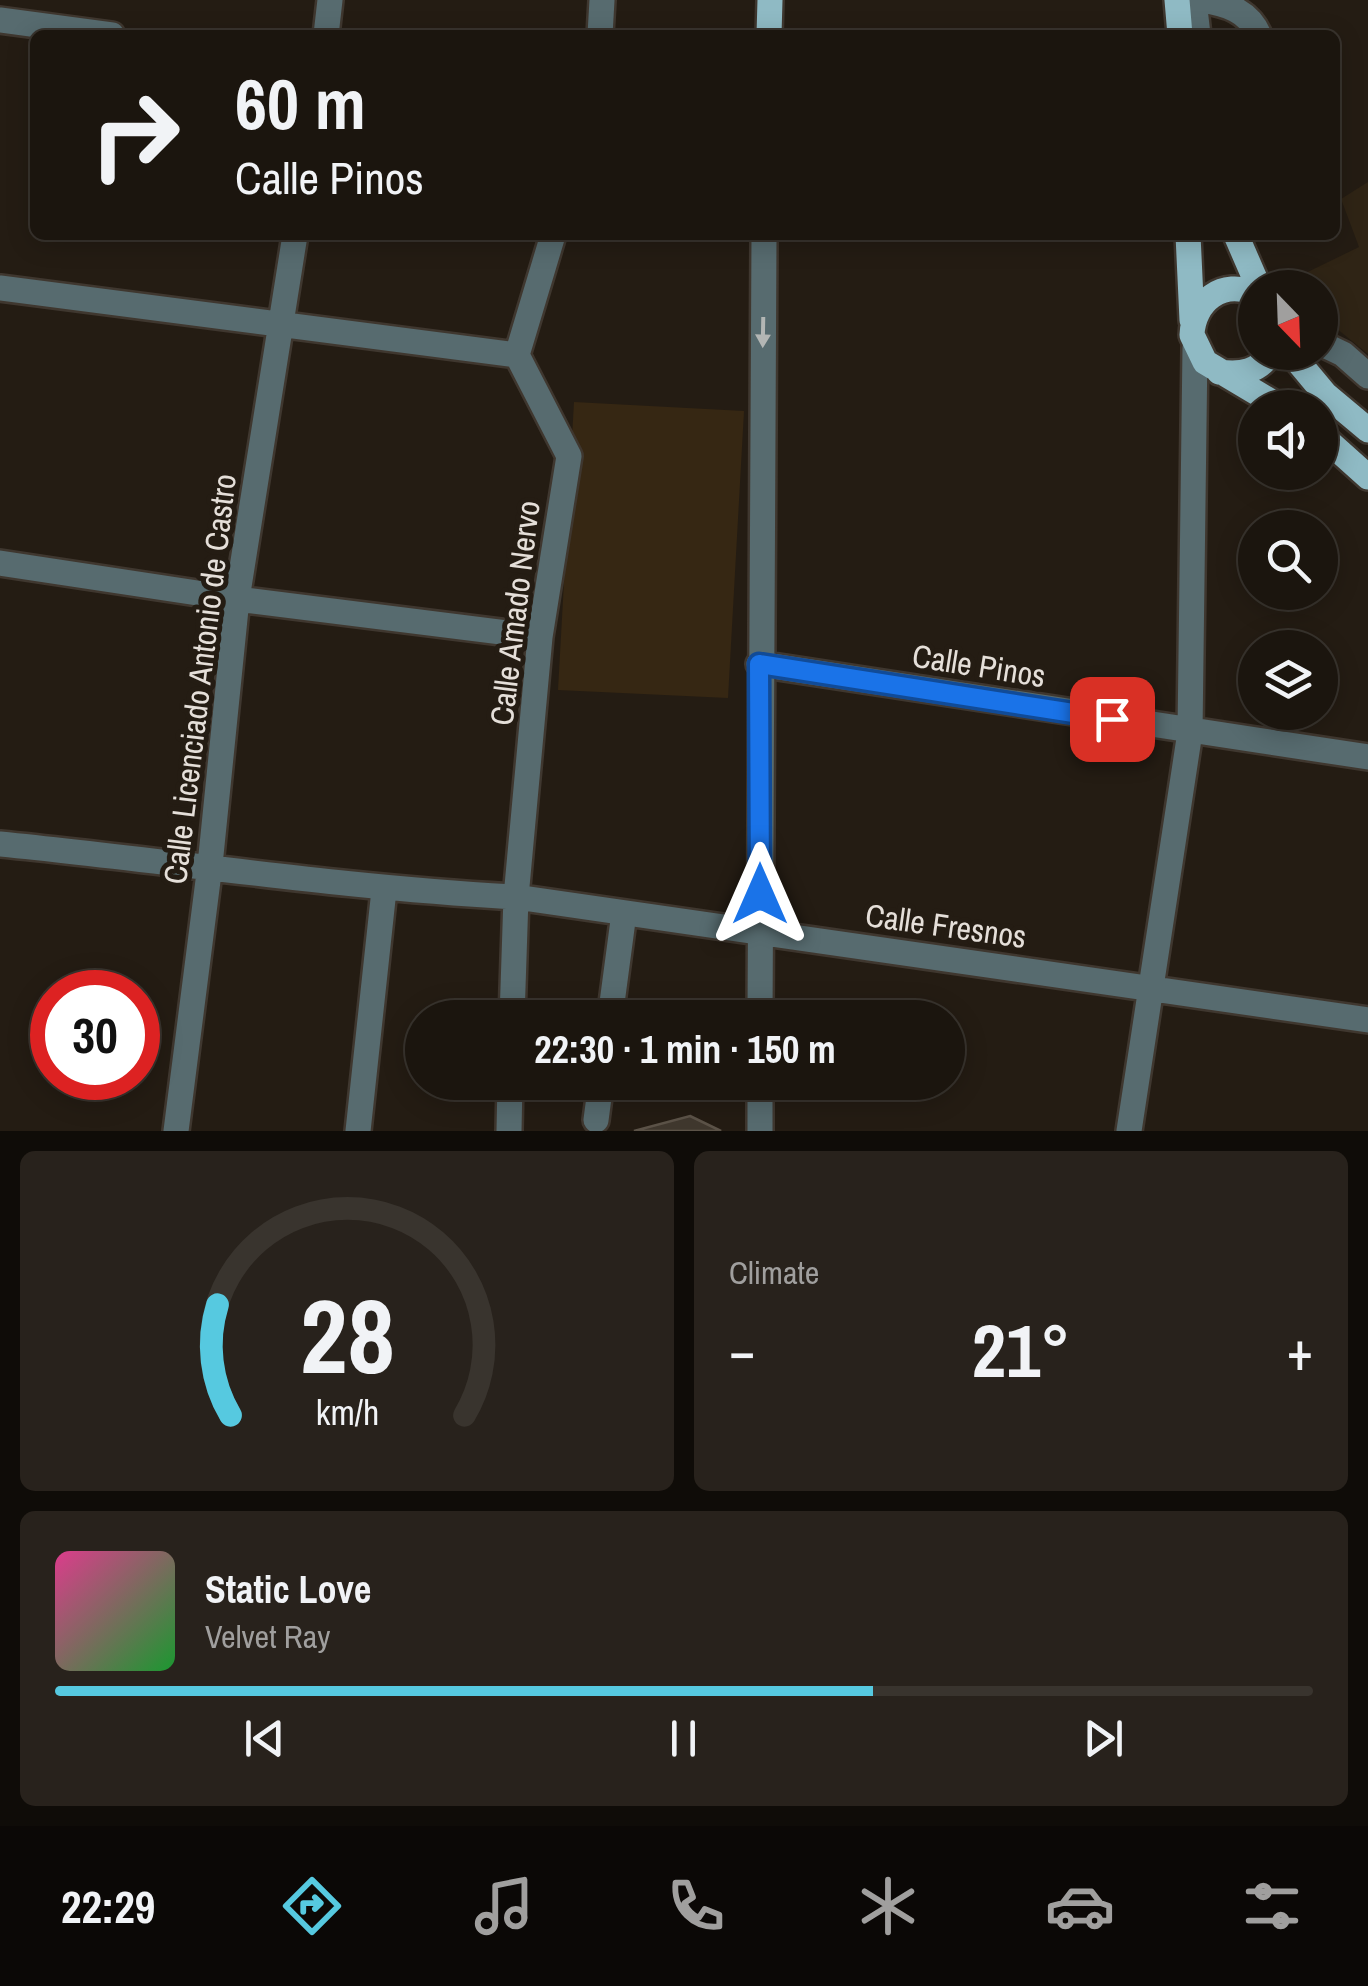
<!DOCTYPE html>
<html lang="en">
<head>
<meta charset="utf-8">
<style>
	body { margin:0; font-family:"Archivo Narrow",sans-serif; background:#28221c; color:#f1f3f6; height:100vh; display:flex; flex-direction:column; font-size:38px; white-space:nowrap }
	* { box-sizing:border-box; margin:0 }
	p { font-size:32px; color:#a09f9e }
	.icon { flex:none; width:55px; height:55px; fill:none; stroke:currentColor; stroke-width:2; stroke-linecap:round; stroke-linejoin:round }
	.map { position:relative; height:1131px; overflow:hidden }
	.sheet { display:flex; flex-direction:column; gap:20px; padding:20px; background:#0f0c08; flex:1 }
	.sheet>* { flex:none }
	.top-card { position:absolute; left:30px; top:30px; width:1310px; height:210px; border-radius:15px; box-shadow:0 5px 25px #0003,0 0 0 2px #39342e; background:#1b150e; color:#f1f3f6; overflow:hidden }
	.needle { width:65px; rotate:157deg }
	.fabs { position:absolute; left:1238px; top:270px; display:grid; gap:20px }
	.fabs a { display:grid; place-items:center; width:100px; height:100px; border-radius:50%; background:#1b150e; box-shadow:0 5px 25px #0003,0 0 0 2px #39342e; font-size:50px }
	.speed { position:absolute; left:30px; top:970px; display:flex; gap:20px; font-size:50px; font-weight:700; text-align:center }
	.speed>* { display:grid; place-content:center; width:130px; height:130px; border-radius:50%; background:#1b150e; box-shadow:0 5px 25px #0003,0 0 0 2px #39342e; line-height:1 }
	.speed .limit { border:15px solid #d22; background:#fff; color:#111 }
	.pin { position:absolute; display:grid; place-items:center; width:85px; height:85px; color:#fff; margin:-42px; border-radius:20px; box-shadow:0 5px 15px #0006 }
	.me { position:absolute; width:110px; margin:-55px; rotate:0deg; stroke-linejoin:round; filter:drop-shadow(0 0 8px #0008) }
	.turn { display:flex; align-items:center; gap:35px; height:210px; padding:0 40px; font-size:45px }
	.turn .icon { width:130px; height:130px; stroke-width:2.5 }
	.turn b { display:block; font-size:70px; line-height:85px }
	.big { font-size:75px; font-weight:800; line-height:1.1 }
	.sheet .widget { flex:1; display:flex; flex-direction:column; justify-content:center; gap:15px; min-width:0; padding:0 35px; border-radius:15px; background:#28221c }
	.sheet .dial { align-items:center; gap:0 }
	.dial svg { height:260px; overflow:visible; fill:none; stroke:#39342e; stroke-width:7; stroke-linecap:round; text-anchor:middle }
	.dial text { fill:#f1f3f6; stroke:none }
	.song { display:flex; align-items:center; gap:30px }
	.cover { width:120px; height:120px; border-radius:15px; background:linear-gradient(135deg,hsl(330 70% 55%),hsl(130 70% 35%)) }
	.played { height:10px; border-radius:5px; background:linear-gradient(90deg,#56c9e0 65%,#39342e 65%) }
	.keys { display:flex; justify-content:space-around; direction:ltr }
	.heat { display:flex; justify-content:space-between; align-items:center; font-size:55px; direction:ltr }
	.sheet .tiles { flex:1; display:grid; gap:20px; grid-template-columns:1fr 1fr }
	.widget:last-child { grid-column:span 2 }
	.trip { position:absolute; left:405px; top:1000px; width:560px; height:100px; border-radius:50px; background:#1b150e; box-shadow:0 5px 25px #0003,0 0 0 2px #39342e; font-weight:800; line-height:100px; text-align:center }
	.dock { display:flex; height:160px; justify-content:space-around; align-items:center; background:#0b0806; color:#a09f9e }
	.dock .icon { width:70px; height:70px }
	.dock .selected { color:#56c9e0 }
	.dock b { font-size:45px; color:#f1f3f6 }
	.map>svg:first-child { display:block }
	.built { fill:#2f2415 }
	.green { fill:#362713 }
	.building { fill:#40382e; stroke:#5c5348; stroke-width:2.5 }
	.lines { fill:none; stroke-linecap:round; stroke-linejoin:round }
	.minor-casing { stroke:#3f372f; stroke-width:30 }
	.major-casing { stroke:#3f372f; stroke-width:30 }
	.minor { stroke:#576b6f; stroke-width:25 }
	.major { stroke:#8fbac4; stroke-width:25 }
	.oneway { fill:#b3b6b4 }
	.route-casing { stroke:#114b97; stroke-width:25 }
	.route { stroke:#1a73e8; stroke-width:18 }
	.labels { text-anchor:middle; stroke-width:10; stroke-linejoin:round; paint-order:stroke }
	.street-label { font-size:32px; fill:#e5dfd9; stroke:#241c13 }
</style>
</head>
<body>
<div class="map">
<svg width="1368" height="1131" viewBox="0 0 1368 1131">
	<rect width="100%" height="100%" fill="#241c13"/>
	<path class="built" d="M1368 182V354L1320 315V288L1281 285 1359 247 1341 199Z"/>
	<path class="green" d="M574 402 744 411 728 698 558 690Z"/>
	<path class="building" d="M690 1116 721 1131H634Z"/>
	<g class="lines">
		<g class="minor-casing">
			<path id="minor" d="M1194 0 1198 35
				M1201 0C1226 4 1248 10 1259 35
				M0 20 112 35
				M326 35 330 0
				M600 35 602 0
				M0 288 517 355
				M1320 343 1343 354 1368 376
				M0 563 237 599 540 637
				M759 664 1368 757
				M0 844C172 861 343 888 516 897L1368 1020
				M512 1018 516 897 540 637 569 456 517 355 553 235
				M610 1018 624 913
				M760 1018 764 235
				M596 1120 601 1082
				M176 1131 210 865 237 599 295 235
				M358 1131 384 890
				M509 1131 510 1082
				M760 1131V1082
				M1129 1131 1190 732 1195 348"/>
		</g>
		<g class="major-casing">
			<path id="major" d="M1177 0 1180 35
				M769 35 770 0
				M1188 235 1192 320
				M1236 235 1259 288
				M1255 294C1223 278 1193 302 1192 335L1205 362 1282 408
				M1290 352 1325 394 1368 430
				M1219 372C1242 375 1258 372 1272 352
				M1320 434 1368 477"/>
		</g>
		<use href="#minor" class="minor"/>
		<use href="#major" class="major"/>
	</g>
	<defs><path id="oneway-solid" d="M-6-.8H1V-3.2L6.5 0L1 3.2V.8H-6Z" transform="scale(2.5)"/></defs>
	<use class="oneway" href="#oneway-solid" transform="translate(763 332) rotate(91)"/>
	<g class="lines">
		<g class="route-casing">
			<path id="route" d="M760 894 759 664 1112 719"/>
		</g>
		<use href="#route" class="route"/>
	</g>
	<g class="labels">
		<g class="street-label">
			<text transform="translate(515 613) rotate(-83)" y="11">Calle Amado Nervo</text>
			<text transform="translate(979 666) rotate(9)" y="11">Calle Pinos</text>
			<text transform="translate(200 679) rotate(-83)" y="11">Calle Licenciado Antonio de Castro</text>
			<text transform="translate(946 926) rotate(8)" y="11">Calle Fresnos</text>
		</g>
	</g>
</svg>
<div class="fabs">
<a><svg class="needle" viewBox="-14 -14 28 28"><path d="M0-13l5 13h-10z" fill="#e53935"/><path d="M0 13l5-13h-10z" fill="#a09f9e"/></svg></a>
<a><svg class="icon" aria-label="sound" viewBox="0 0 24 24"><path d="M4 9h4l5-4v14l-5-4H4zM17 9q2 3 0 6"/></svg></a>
<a><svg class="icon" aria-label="search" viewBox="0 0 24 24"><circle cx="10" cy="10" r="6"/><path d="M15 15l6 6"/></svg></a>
<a><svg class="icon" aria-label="layers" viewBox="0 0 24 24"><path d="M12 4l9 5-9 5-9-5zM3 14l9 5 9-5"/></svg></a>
</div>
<div class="speed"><div class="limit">30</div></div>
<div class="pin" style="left:1112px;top:719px;background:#d93025"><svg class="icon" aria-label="arrive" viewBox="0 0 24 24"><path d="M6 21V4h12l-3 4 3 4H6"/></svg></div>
<svg class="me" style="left:760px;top:894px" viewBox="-20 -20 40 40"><path d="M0-17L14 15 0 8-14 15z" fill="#1a73e8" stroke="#fff" stroke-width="4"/></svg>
<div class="trip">22:30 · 1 min · 150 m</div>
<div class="top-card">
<div class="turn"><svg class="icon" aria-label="right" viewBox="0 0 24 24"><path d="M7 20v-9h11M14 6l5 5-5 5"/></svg><div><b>60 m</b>Calle Pinos</div></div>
</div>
</div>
<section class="sheet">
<div class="tiles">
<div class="widget dial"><svg viewBox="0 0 100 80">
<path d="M14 69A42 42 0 1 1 86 69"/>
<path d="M14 69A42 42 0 0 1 10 35" stroke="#56c9e0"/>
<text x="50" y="56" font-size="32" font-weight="700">28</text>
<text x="50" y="72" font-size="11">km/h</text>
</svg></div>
<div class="widget"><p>Climate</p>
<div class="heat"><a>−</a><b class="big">21°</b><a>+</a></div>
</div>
<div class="widget">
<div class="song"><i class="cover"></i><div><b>Static Love</b><p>Velvet Ray</p></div></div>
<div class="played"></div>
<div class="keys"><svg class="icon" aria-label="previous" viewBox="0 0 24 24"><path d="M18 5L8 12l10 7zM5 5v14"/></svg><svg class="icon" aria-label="pause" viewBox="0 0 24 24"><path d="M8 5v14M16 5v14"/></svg><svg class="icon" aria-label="next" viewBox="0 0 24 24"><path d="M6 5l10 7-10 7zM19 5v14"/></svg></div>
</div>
</div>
</section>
<nav class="dock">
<b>22:29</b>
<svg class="icon selected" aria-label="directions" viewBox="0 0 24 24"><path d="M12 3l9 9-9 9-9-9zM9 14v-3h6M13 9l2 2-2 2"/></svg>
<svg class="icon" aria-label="music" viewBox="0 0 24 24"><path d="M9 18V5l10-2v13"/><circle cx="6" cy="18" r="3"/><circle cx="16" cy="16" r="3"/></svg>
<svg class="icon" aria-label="phone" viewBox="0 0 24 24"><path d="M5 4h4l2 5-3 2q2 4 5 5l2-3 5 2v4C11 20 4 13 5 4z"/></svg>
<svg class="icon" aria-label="climate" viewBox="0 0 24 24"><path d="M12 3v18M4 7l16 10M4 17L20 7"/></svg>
<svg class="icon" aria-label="car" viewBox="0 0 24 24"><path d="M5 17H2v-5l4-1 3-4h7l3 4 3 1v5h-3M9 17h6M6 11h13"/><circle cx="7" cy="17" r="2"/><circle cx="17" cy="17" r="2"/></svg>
<svg class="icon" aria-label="filters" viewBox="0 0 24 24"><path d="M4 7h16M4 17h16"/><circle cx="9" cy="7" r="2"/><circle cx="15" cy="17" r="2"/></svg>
</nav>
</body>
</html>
